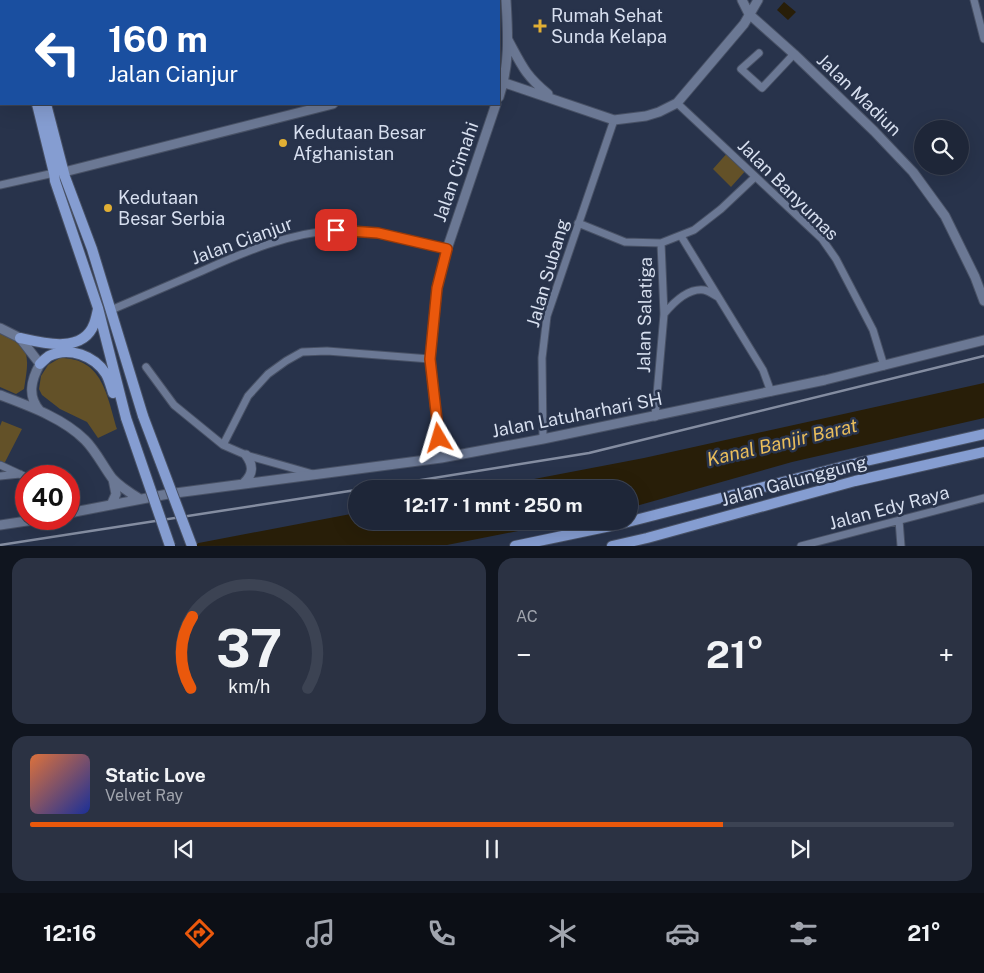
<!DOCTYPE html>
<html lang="id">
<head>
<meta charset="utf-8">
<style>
	body { margin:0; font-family:"Public Sans",sans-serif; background:#2b3243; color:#f1f3f6; height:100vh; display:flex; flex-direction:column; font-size:19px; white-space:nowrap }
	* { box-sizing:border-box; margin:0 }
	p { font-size:16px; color:#a1a5ae }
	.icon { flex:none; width:28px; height:28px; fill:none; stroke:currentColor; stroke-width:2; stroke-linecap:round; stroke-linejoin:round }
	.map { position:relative; height:546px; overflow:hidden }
	.drawer { display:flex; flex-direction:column; gap:12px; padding:12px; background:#10151f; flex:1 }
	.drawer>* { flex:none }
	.guide { position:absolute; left:0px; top:0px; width:500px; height:105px; box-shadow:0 5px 20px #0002,0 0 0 1px #3c4353; background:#1a4fa0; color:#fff; overflow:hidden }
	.tools { position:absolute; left:914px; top:120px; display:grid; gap:10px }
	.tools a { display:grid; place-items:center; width:55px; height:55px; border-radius:50%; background:#1e2638; box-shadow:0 5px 20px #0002,0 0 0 1px #3c4353; font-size:25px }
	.speed { position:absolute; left:15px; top:465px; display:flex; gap:10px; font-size:25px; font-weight:700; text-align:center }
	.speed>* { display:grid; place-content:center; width:65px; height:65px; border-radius:50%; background:#1e2638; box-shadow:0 5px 20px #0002,0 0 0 1px #3c4353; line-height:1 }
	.speed .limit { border:8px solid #d22; background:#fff; color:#111 }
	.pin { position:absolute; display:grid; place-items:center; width:42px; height:42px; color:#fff; margin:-21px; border-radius:10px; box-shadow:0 2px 8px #0006 }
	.me { position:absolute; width:55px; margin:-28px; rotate:353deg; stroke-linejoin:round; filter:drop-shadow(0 0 4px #0008) }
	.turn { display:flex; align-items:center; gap:18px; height:105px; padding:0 25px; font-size:22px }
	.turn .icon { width:65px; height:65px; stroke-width:2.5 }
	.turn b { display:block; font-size:35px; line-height:42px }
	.big { font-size:38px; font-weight:700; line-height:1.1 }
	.drawer .tile { flex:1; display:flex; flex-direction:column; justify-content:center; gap:8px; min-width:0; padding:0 18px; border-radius:15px; background:#2b3243 }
	.drawer .dial { align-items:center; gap:0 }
	.dial svg { height:130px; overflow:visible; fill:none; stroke:#3c4353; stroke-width:7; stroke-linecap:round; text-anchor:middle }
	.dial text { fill:#f1f3f6; stroke:none }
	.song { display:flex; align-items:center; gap:15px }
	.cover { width:60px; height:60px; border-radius:8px; background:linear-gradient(135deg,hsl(20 70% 55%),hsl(230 70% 35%)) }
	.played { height:5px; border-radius:2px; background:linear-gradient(90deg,#ea580c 75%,#3c4353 75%) }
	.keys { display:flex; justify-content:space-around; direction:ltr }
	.heat { display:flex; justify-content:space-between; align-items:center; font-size:28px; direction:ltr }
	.drawer .tiles { flex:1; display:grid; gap:12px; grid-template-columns:1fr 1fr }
	.tile:last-child { grid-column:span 2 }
	.trip { position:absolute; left:348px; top:480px; width:290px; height:50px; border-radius:25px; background:#1e2638; box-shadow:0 5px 20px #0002,0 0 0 1px #3c4353; font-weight:700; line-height:50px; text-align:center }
	.dock { display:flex; height:80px; justify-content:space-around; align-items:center; background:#0c0f16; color:#a1a5ae }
	.dock .icon { width:35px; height:35px }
	.dock .current { color:#ea580c }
	.dock b { font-size:22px; color:#f1f3f6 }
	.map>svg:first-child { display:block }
	.green { fill:#635128 }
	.water { fill:#281e08 }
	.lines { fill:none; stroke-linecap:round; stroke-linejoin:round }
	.street-casing { stroke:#485165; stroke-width:9 }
	.secondary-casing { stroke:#485165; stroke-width:11 }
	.primary-casing { stroke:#485165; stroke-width:12 }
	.street { stroke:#6b7894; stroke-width:7 }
	.secondary { stroke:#6b7894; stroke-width:9 }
	.primary { stroke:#859dd1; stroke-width:10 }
	.rail { stroke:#848da1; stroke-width:2.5 }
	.primary-bridge-casing { stroke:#485165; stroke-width:12; stroke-linecap:butt }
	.primary-bridge { stroke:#859dd1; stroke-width:10 }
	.route-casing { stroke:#983908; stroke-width:12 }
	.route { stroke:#ea580c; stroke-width:9 }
	.poi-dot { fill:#e1af34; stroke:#28334b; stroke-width:2 }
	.labels { text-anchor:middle; stroke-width:5; stroke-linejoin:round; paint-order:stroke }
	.poi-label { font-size:18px; fill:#d7dfef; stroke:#28334b; text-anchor:start }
	.street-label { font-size:18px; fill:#d7dfef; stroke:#28334b }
	.water-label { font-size:19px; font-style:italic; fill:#e9bd5b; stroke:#28334b }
</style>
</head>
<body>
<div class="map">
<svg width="984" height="546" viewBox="0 0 984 546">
	<rect width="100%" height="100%" fill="#28334b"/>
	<path class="green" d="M729 151 748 168 731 187 713 169Z
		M0 332C32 345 29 358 24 389L16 394 0 387Z
		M60 358C103 358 107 396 117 429L98 438 87 422 60 409 42 395 39 389 41 376 48 365Z
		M2 421 22 429 4 464 0 463V426Z"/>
	<path class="water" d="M784 2 796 12 788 20 777 10Z
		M984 383V418L792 462 629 508V489H482L644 458Z
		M356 513V521H569L447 545 183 546Z"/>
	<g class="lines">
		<g class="street-casing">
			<path id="street" d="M974 0 984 39
				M759 53 741 69 762 88 794 54
				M677 103 822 239 836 259 873 330 884 366
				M0 185 54 173
				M578 223 625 242 661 243 694 230 721 209 755 177
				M681 236 763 370 771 392
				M111 310C142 297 172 284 202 271 244 252 289 233 336 230 373 228 411 240 447 249
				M664 314C673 303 688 288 704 290 709 291 714 295 718 297
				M146 367 174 405 223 445 246 455 313 474
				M655 417 664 314 661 243
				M543 439 542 358 547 316 614 120
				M223 445 248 396 268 374 286 361 302 352 327 351 430 359
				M0 465 26 477
				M0 476 20 474
				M899 520 901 546
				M801 546 984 498"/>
		</g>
		<g class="secondary-casing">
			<path id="secondary" d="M742 0 749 14 794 54 874 131 913 172 945 216 975 277 984 301
				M45 1 49 0
				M110 1 115 0
				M0 11H1
				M0 26H1
				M508 40C522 66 525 75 548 94
				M499 81 614 120 646 116 659 112 677 103 744 24 758 0
				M499 97C510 65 508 33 506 0
				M64 172 333 104
				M0 328 20 338 40 364C31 380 27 396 40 411
				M0 395C29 406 63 418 85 440 96 451 103 466 112 478 120 487 130 493 140 499
				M441 458 430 359 437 288 447 249 496 104
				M244 483C253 474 254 466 246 455
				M111 505 116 494 113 479
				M69 513 168 494 441 458 543 439 825 380 984 340
				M0 525 40 519"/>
		</g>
		<g class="primary-casing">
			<path id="primary" d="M12 0V1
				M22 0V1
				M37 104 54 173 55 181 98 308 126 418
				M46 104 65 177 92 249 143 416
				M20 338C42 343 83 354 94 324 96 319 97 314 98 309
				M40 364C43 361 46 358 49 356 69 346 95 356 106 374 109 379 111 387 113 393
				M515 546 620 524 853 464 984 434
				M612 546 647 538 855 481 984 452"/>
		</g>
		<use href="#street" class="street"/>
		<use href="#secondary" class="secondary"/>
		<use href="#primary" class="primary"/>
		<path class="rail" d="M365 489 589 453 984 356
			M0 545 356 490"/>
		<g class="primary-bridge-casing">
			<path id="primary-bridge" d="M143 416 192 546
				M126 418 170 546"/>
		</g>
		<use href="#primary-bridge" class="primary-bridge"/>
	</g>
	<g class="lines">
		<g class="route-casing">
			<path id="route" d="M336 230 378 233 447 249 437 288 430 359 439 438"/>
		</g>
		<use href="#route" class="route"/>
	</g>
	<g class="poi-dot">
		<path d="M537.5 18.5h5v5h5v5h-5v5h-5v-5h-5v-5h5z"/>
		<circle cx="283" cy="143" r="5"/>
		<circle cx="108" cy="208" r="5"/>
	</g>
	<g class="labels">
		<g class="poi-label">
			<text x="551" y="22">Rumah Sehat<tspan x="551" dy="21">Sunda Kelapa</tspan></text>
			<text x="293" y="139">Kedutaan Besar<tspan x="293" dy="21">Afghanistan</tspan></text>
			<text x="118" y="204">Kedutaan<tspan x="118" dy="21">Besar Serbia</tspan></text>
		</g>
		<g class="street-label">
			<text transform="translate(859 95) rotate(44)" y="6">Jalan Madiun</text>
			<text transform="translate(456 172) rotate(-71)" y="6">Jalan Cimahi</text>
			<text transform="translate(788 190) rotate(45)" y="6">Jalan Banyumas</text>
			<text transform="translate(242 241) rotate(-20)" y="6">Jalan Cianjur</text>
			<text transform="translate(548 273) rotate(-74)" y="6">Jalan Subang</text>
			<text transform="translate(645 315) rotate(-89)" y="6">Jalan Salatiga</text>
			<text transform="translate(577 415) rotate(-11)" y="6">Jalan Latuharhari SH</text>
			<text transform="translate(794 481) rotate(-15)" y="6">Jalan Galunggung</text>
			<text transform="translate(889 508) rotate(-15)" y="6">Jalan Edy Raya</text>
		</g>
		<g class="water-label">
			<text transform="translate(782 442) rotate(-13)" y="7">Kanal Banjir Barat</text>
		</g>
	</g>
</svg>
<div class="tools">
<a><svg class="icon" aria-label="search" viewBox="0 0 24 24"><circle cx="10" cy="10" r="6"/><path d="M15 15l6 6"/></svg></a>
</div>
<div class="speed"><div class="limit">40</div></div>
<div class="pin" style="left:336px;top:230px;background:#d93025"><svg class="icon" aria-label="arrive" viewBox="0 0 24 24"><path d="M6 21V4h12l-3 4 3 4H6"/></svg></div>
<svg class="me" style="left:439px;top:438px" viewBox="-20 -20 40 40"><path d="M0-17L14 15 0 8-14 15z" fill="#ea580c" stroke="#fff" stroke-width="4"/></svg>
<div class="trip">12:17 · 1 mnt · 250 m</div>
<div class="guide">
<div class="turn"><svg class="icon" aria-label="left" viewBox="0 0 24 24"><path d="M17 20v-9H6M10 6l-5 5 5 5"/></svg><div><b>160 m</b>Jalan Cianjur</div></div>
</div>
</div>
<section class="drawer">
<div class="tiles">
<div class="tile dial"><svg viewBox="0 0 100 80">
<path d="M14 69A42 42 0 1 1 86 69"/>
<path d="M14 69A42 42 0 0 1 15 25" stroke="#ea580c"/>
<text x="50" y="56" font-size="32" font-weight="700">37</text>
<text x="50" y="72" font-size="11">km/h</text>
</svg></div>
<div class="tile"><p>AC</p>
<div class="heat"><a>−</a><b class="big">21°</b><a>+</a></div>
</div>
<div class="tile">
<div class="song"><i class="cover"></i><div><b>Static Love</b><p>Velvet Ray</p></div></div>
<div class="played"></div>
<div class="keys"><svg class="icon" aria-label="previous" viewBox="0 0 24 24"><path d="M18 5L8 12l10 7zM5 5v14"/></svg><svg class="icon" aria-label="pause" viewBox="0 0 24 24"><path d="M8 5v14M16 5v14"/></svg><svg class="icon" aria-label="next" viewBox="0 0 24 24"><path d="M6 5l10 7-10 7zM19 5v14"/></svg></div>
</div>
</div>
</section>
<nav class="dock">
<b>12:16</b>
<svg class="icon current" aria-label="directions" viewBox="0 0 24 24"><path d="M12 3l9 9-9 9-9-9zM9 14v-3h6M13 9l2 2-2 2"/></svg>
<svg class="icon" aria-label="music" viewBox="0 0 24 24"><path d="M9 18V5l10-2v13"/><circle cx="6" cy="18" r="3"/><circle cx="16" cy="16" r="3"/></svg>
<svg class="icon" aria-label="phone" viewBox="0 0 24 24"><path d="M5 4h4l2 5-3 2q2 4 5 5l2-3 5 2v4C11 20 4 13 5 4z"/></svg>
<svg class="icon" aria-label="climate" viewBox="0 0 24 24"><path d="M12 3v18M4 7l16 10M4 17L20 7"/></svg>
<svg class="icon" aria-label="car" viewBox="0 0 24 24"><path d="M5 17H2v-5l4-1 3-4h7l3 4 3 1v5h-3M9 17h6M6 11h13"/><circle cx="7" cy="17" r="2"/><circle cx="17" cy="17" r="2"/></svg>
<svg class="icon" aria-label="filters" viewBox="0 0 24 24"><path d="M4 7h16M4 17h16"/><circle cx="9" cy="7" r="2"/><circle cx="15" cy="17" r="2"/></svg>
<b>21°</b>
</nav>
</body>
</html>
